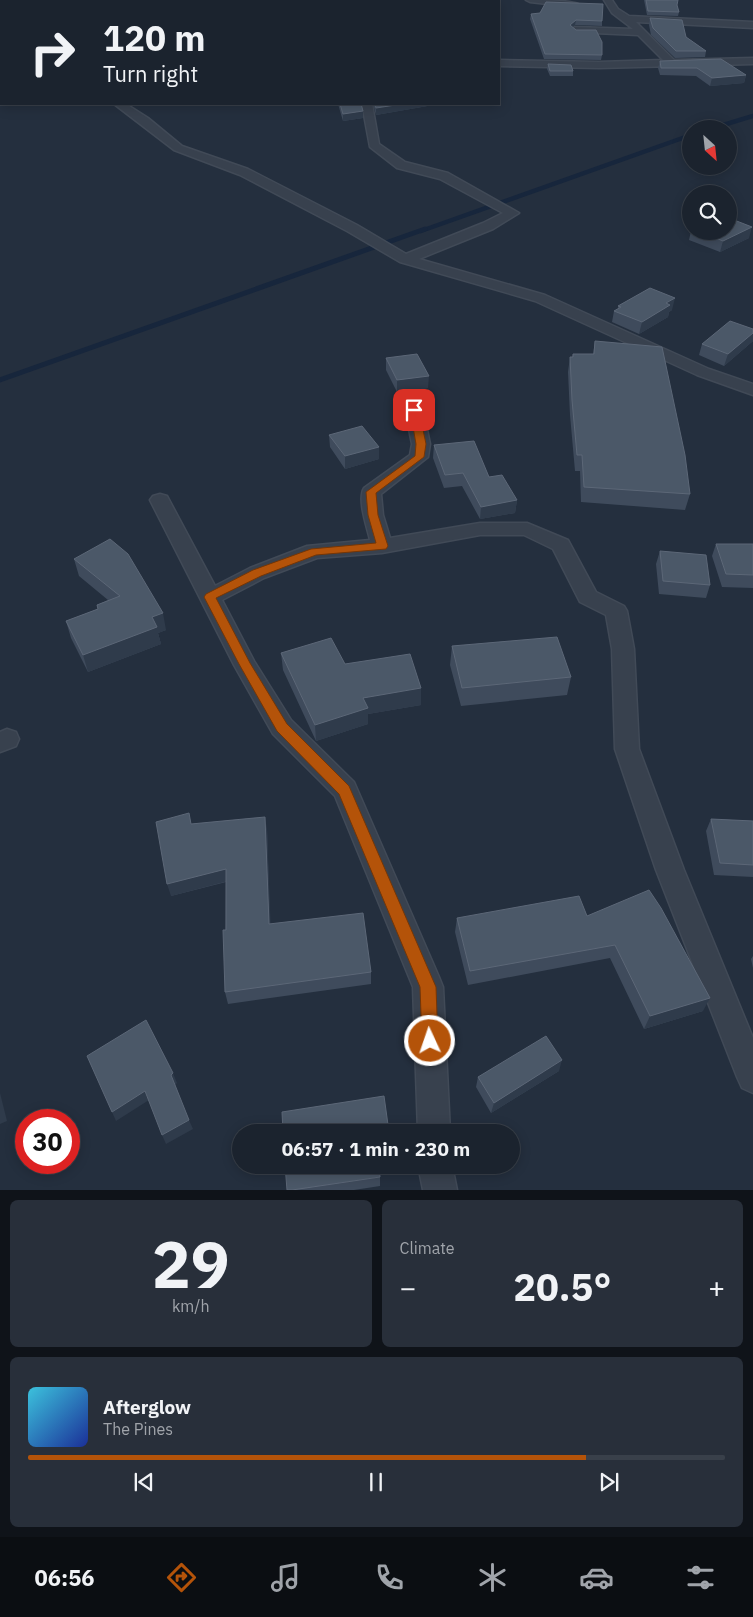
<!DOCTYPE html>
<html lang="en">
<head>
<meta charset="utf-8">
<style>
	body { margin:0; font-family:"IBM Plex Sans",sans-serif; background:#282f3a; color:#f1f3f6; height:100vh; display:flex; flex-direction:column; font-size:19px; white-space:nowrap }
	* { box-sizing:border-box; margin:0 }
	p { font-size:16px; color:#a0a4aa }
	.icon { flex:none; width:28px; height:28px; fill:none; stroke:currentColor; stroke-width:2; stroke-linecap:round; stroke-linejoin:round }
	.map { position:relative; height:1190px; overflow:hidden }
	.panel { display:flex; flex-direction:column; gap:10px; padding:10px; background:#0f1319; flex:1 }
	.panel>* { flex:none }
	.top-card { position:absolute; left:0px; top:0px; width:500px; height:105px; box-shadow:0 2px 12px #0003,0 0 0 1px #39404a; background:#1b232e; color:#f1f3f6; overflow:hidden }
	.needle { width:32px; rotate:153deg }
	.buttons { position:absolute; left:682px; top:120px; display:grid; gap:10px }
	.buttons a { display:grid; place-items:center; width:55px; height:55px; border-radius:50%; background:#1b232e; box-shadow:0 2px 12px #0003,0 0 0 1px #39404a; font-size:25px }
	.speed { position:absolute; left:15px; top:1109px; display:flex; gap:10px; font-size:25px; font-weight:700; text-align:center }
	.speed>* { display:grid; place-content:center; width:65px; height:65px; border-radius:50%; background:#1b232e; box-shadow:0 2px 12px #0003,0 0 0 1px #39404a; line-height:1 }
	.speed .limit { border:8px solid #d22; background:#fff; color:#111 }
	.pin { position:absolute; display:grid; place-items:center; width:42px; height:42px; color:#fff; margin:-21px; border-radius:10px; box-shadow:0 2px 8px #0006 }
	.me { position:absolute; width:55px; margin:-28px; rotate:357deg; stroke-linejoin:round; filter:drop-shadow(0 0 4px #0008) }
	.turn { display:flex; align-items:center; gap:18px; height:105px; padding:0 20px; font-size:22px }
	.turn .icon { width:65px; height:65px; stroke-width:2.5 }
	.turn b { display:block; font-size:35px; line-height:42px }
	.big { font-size:38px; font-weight:700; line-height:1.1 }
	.panel .widget { flex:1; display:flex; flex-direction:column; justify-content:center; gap:8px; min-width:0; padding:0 18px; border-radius:8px; background:#282f3a }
	.panel .dial { align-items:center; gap:0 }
	.dial b { font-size:65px; line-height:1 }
	.song { display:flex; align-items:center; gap:15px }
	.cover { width:60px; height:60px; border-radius:8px; background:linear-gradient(135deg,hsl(190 70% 55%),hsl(230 70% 35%)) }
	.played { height:5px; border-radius:2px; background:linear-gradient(90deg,#b45309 80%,#39404a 80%) }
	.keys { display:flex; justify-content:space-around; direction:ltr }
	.heat { display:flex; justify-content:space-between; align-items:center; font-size:28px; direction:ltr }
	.panel .tiles { flex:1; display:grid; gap:10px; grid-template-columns:1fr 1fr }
	.widget:last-child { grid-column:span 2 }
	.trip { position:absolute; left:232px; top:1124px; width:288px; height:50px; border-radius:25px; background:#1b232e; box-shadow:0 2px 12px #0003,0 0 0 1px #39404a; font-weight:700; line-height:50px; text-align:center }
	.tab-bar { display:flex; height:80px; justify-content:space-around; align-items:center; background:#0b0e12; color:#a0a4aa }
	.tab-bar .icon { width:35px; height:35px }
	.tab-bar .on { color:#b45309 }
	.tab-bar b { font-size:22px; color:#f1f3f6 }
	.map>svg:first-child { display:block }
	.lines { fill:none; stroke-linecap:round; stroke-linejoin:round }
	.stream-far1 { stroke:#17263c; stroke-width:4.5 }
	.stream { stroke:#17263c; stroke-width:5 }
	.minor-casing { stroke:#414a57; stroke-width:3 }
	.minor { fill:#38414e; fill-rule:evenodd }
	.wall { fill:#3f4b5c }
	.shaded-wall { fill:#2f3b4b }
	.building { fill:#4b5868; stroke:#5c6777 }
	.route { fill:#b45309; stroke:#753606 }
</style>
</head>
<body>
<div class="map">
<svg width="753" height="1190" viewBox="0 0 753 1190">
	<rect width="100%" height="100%" fill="#242f3e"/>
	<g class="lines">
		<path class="stream-far1" d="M710 129 753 116
			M421 231 691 135"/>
		<path class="stream" d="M0 380 425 229"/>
		<g class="minor-casing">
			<path id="minor" d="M21 0H32L33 1H22Z
				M526 0C539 0 568 0 578 4L574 7 530 2Z
				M604 0H612L618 9 629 16 753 22V28L636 22 674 60 753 58V64L599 68 499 66V60L599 62 663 60 638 35 572 32 571 30 575 27 633 29 612 13Z
				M0 26H1V32H0Z
				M114 104H126L148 118 182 146 248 169 357 225 406 254 483 223 503 213 440 179 397 168 370 147 362 104H372L379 144 405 162 448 173 519 213 493 229 419 259 545 295 709 369 753 384V395L697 375 535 301 400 262 347 231 240 175 174 150Z
				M414 405 420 406 423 410 430 444 428 457 381 494 383 515 390 538 480 523H527L568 540 596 592 624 606 627 611 634 649 639 749 684 870 753 1038V1093L742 1088 737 1077 656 870 615 749 612 649 606 615 580 602 553 549 524 535H480L382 553 317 558 264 578 222 600 254 661 291 720 354 782 439 977 443 987 450 1132H418L413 987 335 796 273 734 234 665 150 500 153 496 160 494 167 496 215 586 250 568 307 546 370 540C367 527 357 499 364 488L410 455 412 444 405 410 408 406Z
				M7 729 16 732 19 739 16 746 0 752V732Z
				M418 1165H452L457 1190H423Z"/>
		</g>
		<use href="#minor" class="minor"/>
	</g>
	<path class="wall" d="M644 0H678L677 5 679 12 678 16 647 15Z
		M531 14 602 21V26L575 25 573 27 602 55 601 60 544 59 530 19Z
		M650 18 686 37 706 51 705 57 675 58 651 35 649 25Z
		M660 61 746 75 744 83 710 86 696 76 660 75 658 68Z
		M548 64 573 71V76H550L547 69Z
		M338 104H361L363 118 343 121Z
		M373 104H439L376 115Z
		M691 231H729L749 238 720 252 689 240Z
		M618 306 672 310 669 312 668 317 639 334 612 322 614 311 618 309Z
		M753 329V341L724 366 699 355 702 344Z
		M595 341 690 494 685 510 581 502 580 471H575L570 415 568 372 570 357H572L573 354H593Z
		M386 358 428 388 397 392 386 370Z
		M329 435 379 459 345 469 330 447Z
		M434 445 489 477 517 500 515 513 480 519 462 486 444 488 433 458Z
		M716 544H753V588L722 587 712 556Z
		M660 551 710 585 706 598 659 594 656 564Z
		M74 559 166 630 158 633 161 644 88 672 71 638 66 621 98 609 97 605 108 600 79 576Z
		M452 646 571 677 567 695 461 706 450 665Z
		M281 653 345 664 421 705 368 714V724L316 741 283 670Z
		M711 819 753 821V877L714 875 706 831Z
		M191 824 267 829 270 924 371 972V984L228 1004 225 992 226 882 171 896Z
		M587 916 703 1011 644 1029 610 958 468 985 455 932 457 918Z
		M753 956V968L751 959Z
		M559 1071 491 1113 476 1087 478 1077Z
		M380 1177V1186L354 1190H287Z"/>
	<path class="shaded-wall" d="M12 0H20L19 1H10Z
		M576 20 575 25 569 30 570 25Z
		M0 58H1V65H0Z
		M746 75 744 83 710 86 712 78Z
		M402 104H439L376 115V108Z
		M363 111V118L343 121V114Z
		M752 227 749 238 720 252 723 241Z
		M675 298 672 310 669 312 668 317 639 334 642 322 666 303Z
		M753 333V341L724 366 728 354Z
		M429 376 428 388 397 392V380Z
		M379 447V459L345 469V456Z
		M517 500 515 513 480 519 481 507Z
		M163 613 166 630 158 633 161 644 88 672 83 655 152 617Z
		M421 688V705L368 714V724L316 741 315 725 363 698Z
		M265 817 267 829 271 936 269 924Z
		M226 869 228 881 171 896 167 884Z
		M710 998 703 1011 644 1029 650 1016Z
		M562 1060 559 1071 491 1113 494 1103Z
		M173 1073 177 1083 175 1085 171 1075Z
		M145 1091 149 1100 116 1121 112 1112Z
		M0 1093 7 1121 0 1124Z
		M189 1120 193 1129 166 1144 162 1135Z"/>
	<path class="building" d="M0 0H12L10 1H1V5H0Z
		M63 0H203V1H63Z
		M401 0H469V1H399Z
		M646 0H678L677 5 679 12 648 11Z
		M546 2 603 4 602 21 576 20 570 25 576 30H596L602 42V55L545 54 531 14 540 13Z
		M650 18 682 20 686 37 706 51H676L653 28Z
		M0 37H1V58H0Z
		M721 59 746 75 712 78 697 68H661L660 61Z
		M548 64 571 65 573 71H550Z
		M340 104H361L363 111 343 114Z
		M375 104H402L376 108Z
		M729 218 752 227 723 241 698 231H729Z
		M650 288 675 298 666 303 670 305 642 322 614 311 621 307 618 306Z
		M730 321 753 329V333L728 354 702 344Z
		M595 341 662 347 685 455 690 494 584 487 582 455H577L572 400 570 357H573V354H594Z
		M417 354 429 376 397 380 386 358Z
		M362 426 379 447 345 456 329 435Z
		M474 441 489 477 502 475 517 500 481 507 463 473 445 475 434 445Z
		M110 539 128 554 163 613 152 617 157 627 83 655 66 621 98 609 97 605 120 596 74 559Z
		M716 544H753V575L726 574Z
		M660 551 706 555 710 585 663 581Z
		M557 637 571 677 462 688 452 646Z
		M331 638 345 664 410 654 421 688 363 698 368 708 315 725 281 653Z
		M189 813 191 824 265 817 269 924 363 913 371 972 225 992 223 930H226V869L167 884 156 822Z
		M711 819 753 821V865L720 863Z
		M649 890 661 908 710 998 650 1016 615 945 470 971 457 918 579 896 587 916Z
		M146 1020 173 1073 171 1075 189 1120 162 1135 145 1091 112 1112 87 1056Z
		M546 1036 562 1060 494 1103 478 1077Z
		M384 1096 389 1132H283L282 1112Z
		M285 1165H379L380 1177 292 1190H287Z"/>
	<path class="route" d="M414 407 419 410 426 444 424 457 376 493 378 515 388 546 386 549 316 555 261 576 216 598 250 663 287 724 349 786 436 987 438 1041 436 1047 430 1050 424 1047 422 1041 420 987 339 794 277 731 239 664 204 597 206 594 253 570 311 549 376 543 368 515 366 492 415 456 416 444 410 410Z"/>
</svg>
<div class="buttons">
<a><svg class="needle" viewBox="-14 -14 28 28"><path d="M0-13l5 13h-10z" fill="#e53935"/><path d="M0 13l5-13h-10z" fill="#a0a4aa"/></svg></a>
<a><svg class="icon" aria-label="search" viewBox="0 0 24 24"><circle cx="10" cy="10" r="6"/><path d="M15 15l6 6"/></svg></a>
</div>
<div class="speed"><div class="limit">30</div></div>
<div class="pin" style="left:414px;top:410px;background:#d93025"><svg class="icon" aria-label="arrive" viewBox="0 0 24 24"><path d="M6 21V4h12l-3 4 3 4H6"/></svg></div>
<svg class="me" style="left:430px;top:1041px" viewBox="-20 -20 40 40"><circle r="17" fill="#b45309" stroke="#fff" stroke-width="3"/><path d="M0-11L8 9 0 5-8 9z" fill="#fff"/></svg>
<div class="trip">06:57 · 1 min · 230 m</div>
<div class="top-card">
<div class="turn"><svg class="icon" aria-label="right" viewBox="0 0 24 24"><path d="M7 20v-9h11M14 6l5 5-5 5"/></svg><div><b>120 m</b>Turn right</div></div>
</div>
</div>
<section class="panel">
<div class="tiles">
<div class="widget dial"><b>29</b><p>km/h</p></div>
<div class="widget"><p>Climate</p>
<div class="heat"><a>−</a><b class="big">20.5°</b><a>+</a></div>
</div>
<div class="widget">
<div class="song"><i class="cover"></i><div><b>Afterglow</b><p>The Pines</p></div></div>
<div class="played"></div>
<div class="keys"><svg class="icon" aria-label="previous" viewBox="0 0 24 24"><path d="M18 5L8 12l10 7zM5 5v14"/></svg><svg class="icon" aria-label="pause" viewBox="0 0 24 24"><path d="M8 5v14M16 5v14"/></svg><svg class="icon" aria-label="next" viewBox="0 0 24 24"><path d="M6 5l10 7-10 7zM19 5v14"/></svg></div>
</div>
</div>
</section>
<nav class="tab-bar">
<b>06:56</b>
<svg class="icon on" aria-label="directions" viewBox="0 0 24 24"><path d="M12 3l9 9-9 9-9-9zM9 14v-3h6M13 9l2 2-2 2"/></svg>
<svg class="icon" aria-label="music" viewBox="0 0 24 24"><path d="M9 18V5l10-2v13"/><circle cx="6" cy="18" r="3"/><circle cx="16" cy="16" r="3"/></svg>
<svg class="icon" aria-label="phone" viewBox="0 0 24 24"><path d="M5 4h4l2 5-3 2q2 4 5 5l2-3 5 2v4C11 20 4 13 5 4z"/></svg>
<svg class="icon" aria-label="climate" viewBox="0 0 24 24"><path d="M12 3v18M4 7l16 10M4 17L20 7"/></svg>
<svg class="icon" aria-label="car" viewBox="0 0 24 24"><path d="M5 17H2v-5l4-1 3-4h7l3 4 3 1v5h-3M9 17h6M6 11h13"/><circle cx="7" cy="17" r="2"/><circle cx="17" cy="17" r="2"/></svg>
<svg class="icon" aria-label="filters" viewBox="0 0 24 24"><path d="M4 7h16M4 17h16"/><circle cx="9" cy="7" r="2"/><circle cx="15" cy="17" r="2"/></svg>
</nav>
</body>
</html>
